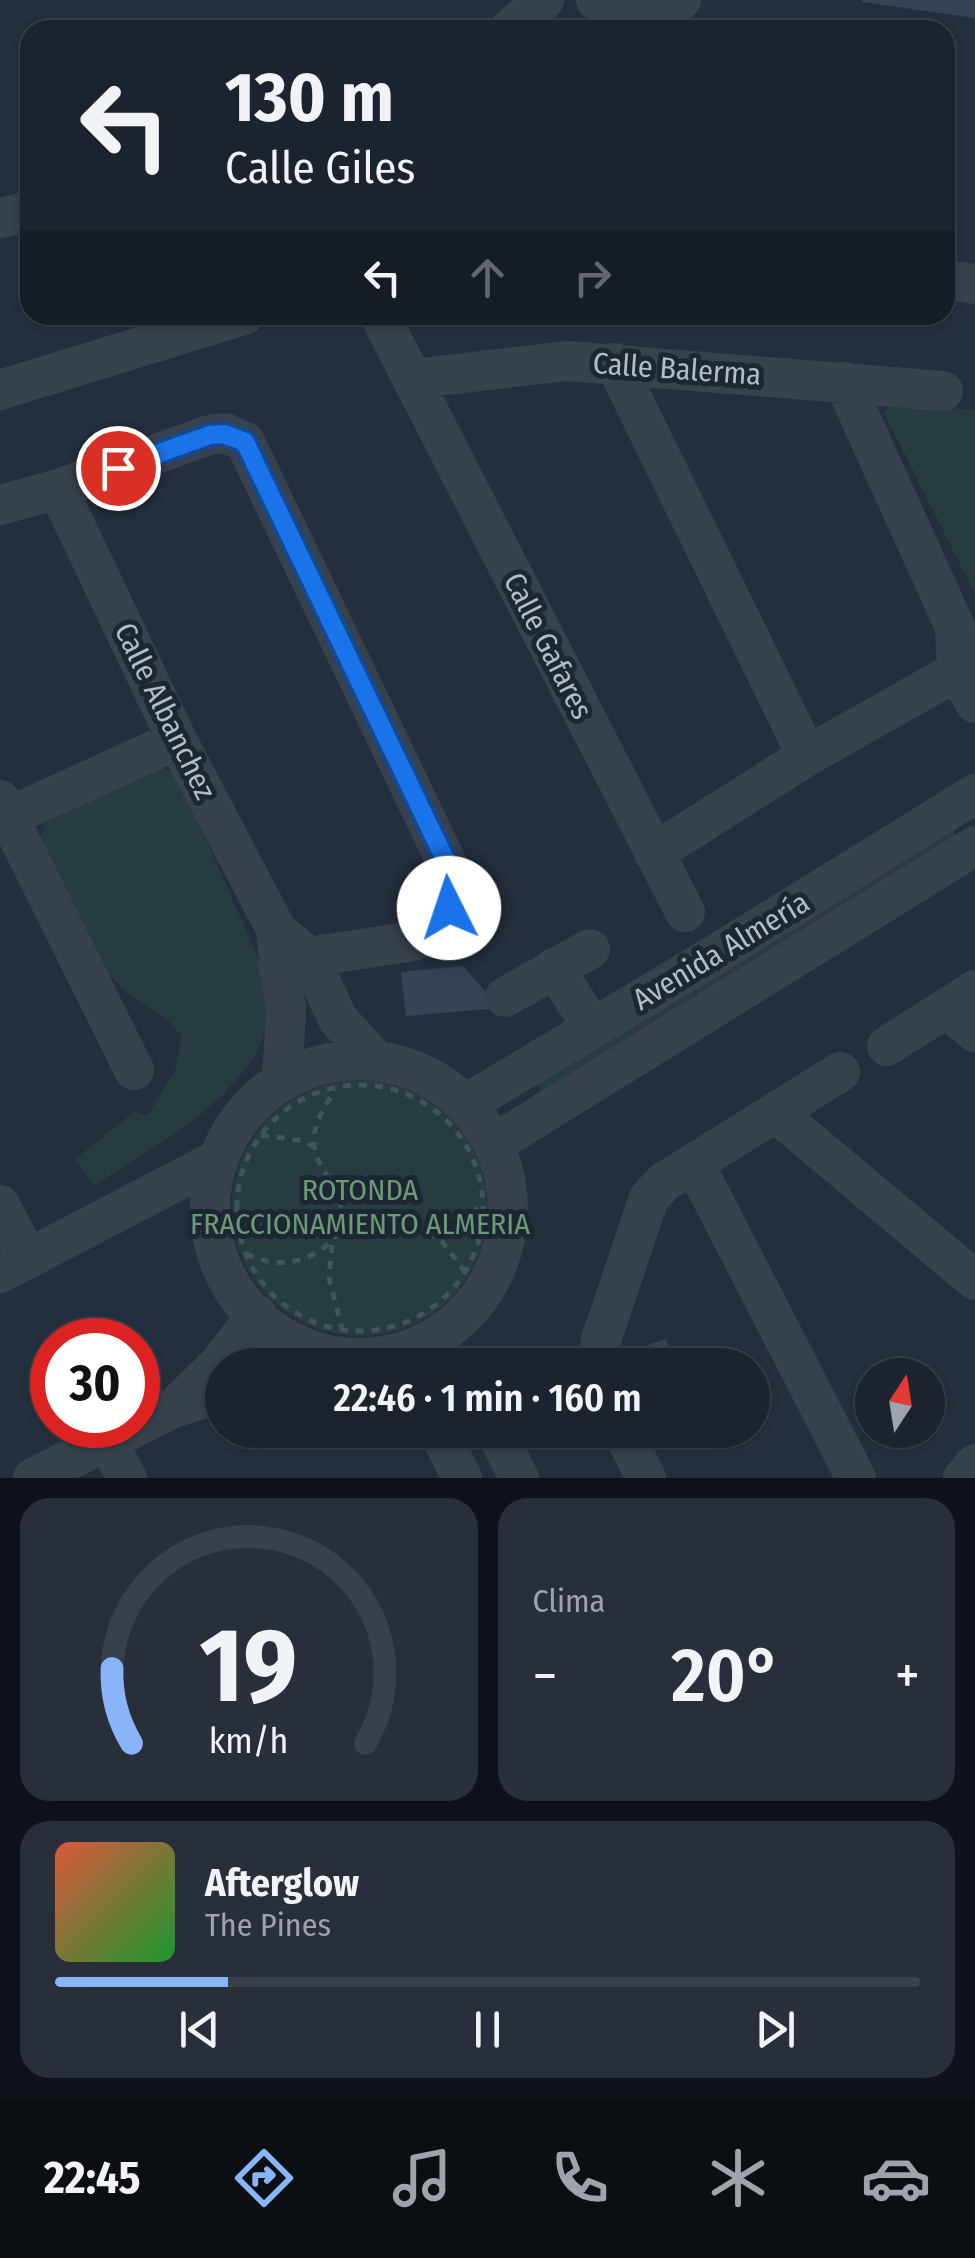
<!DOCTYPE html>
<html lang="es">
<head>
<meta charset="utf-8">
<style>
	body { margin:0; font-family:"Fira Sans Condensed",sans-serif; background:#282f3a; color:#f1f3f6; height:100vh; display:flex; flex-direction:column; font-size:38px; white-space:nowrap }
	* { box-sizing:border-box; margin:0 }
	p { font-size:32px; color:#a0a4aa }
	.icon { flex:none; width:55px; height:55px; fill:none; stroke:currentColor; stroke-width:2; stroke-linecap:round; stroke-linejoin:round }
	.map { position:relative; height:1478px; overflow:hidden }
	.drawer { display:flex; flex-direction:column; gap:20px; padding:20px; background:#0f1319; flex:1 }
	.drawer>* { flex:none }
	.guide { position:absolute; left:20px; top:20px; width:935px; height:305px; border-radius:30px; box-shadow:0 2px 8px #0004,0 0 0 2px #39404a; background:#1b232e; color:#f1f3f6; overflow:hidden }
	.needle { width:65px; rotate:12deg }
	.fabs { position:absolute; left:855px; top:1358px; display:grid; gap:20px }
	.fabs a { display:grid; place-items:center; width:90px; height:90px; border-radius:50%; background:#1b232e; box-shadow:0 2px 8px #0004,0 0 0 2px #39404a; font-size:50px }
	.speed { position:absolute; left:30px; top:1318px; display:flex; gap:20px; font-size:50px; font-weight:700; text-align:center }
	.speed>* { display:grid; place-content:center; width:130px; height:130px; border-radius:50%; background:#1b232e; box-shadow:0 2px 8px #0004,0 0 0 2px #39404a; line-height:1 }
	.speed .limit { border:15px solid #d22; background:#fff; color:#111 }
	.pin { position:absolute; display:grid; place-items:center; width:85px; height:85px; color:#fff; margin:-42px; border:5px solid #fff; border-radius:50%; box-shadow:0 2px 10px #0007 }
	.me { position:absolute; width:110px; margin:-55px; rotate:356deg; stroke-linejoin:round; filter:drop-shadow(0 0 8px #0008) }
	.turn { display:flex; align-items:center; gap:35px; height:210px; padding:0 40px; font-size:45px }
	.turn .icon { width:130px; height:130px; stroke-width:2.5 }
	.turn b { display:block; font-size:70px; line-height:85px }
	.lanes { display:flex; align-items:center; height:95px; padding:0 40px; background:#0003; justify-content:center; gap:50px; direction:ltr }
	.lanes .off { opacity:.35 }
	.big { font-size:75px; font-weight:600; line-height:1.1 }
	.drawer .tile { flex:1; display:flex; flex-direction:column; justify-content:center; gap:15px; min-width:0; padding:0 35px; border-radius:30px; background:#282f3a }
	.drawer .dial { align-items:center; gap:0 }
	.dial svg { height:260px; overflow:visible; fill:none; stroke:#39404a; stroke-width:7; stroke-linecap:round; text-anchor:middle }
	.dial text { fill:#f1f3f6; stroke:none }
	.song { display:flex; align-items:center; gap:30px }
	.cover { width:120px; height:120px; border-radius:15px; background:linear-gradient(135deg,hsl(10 70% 55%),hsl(130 70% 35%)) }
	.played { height:10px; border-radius:5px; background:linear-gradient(90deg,#8ab4f8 20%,#39404a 20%) }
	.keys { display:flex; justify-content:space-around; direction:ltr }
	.heat { display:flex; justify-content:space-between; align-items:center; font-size:55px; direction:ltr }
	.drawer .tiles { flex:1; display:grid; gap:20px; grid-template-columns:1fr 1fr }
	.tile:last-child { grid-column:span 2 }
	.trip { position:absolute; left:205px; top:1348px; width:565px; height:100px; border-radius:50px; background:#1b232e; box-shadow:0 2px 8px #0004,0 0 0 2px #39404a; font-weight:600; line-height:100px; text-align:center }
	.tabs { display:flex; height:160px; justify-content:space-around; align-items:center; background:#0b0e12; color:#a0a4aa }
	.tabs .icon { width:70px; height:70px }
	.tabs .active { color:#8ab4f8 }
	.tabs b { font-size:45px; color:#f1f3f6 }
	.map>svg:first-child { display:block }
	.green { fill:#263c3f }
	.building { fill:#364354 }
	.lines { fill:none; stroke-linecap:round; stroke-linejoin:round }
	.path { stroke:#3f5557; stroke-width:5; stroke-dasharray:8 8; stroke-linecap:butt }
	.minor { stroke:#38414e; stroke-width:40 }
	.route-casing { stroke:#114b97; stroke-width:25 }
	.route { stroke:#1a73e8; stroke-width:18 }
	.labels { text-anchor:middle; stroke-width:10; stroke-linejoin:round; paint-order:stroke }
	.street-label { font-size:30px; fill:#b4bcc9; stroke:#1d2633 }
	.park-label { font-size:30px; fill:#6b9a76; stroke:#1d2633 }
</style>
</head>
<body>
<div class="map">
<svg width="975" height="1478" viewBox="0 0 975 1478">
	<rect width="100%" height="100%" fill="#242f3e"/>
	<path class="green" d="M891 402 975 410V594L887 420 884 413Z
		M159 767 171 770 182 785 261 964C264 974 268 984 269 994 277 1084 156 1144 94 1186L75 1159 134 1112 148 1115 175 1070 182 1037C165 1009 127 1001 107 971 83 935 61 879 40 839L45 822Z
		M950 825 959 839 545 1097 536 1083Z
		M232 1208a128 128 0 1 1 256 0a128 128 0 1 1-256 0Z"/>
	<path class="building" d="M862 0H975V18L862 2Z
		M463 966 500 1008 406 1016 401 972Z
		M665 1339 675 1357 659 1365H629L624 1354Z"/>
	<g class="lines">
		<path class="path" d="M237 1208a123 123 0 1 1 246 0a123 123 0 1 1-246 0Z
			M261 1135 304 1141 316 1148
			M428 1231C451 1227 466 1218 484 1204
			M337 1235 347 1226 372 1220 425 1232 441 1240 465 1272
			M332 1245 329 1278 342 1329
			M246 1254C279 1270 312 1263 336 1236 353 1182 319 1184 314 1144 312 1125 326 1105 335 1090"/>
		<path class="minor" d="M596 0 654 5 681 0
			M509 30 544 0
			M0 218 30 211
			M945 280 975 284
			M381 318 685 912
			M615 363 807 756
			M412 379 567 361 943 391
			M844 382 955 627 957 671 975 703
			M0 390 244 315
			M58 489 177 740 277 931 309 957 338 1019 375 1060
			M0 505 58 489 209 435 225 433 245 442 454 878C454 907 441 930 414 941L309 957 278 966
			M0 800 134 1070
			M8 817 177 740
			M654 853 807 756 975 661
			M277 940 286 1011 282 1080
			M554 968 593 1028
			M505 997 590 949
			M947 1009 975 1032
			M887 1046 975 990
			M210 1209a149 149 0 1 1 298 0a149 149 0 1 1-298 0Z
			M466 1104 705 961 975 794
			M776 1113 975 1280
			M494 1144 975 846
			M694 1163 856 1478
			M0 1205 28 1259
			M0 1273 217 1160
			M597 1365 601 1340 649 1198 664 1182 840 1072
			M180 1402 218 1365 257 1315
			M438 1430 462 1478
			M495 1430 519 1478
			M622 1430 646 1478
			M107 1441 127 1478
			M33 1478 173 1408 222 1393
			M963 1478 975 1464"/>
	</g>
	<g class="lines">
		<g class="route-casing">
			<path id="route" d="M118 468 210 435 224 434 245 442 454 878 449 908"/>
		</g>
		<use href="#route" class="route"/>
	</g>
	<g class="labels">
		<g class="street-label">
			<text transform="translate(677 369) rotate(4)" y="10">Calle Balerma</text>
			<text transform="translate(548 646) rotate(63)" y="10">Calle Gafares</text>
			<text transform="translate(165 711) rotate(64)" y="10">Calle Albanchez</text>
			<text transform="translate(721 951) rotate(-31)" y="10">Avenida Almería</text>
		</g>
		<g class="park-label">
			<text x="360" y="1200">ROTONDA<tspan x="360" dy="34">FRACCIONAMIENTO ALMERIA</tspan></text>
		</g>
	</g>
</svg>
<div class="fabs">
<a><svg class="needle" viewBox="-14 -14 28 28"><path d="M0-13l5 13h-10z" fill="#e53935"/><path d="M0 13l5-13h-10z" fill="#a0a4aa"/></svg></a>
</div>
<div class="speed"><div class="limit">30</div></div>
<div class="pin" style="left:118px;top:468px;background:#d93025"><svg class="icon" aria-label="arrive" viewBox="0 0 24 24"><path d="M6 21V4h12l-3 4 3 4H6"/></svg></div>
<svg class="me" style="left:449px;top:908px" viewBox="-20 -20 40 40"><circle r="19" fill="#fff"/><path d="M0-13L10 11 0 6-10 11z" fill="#1a73e8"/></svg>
<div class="trip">22:46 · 1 min · 160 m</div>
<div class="guide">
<div class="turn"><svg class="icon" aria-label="left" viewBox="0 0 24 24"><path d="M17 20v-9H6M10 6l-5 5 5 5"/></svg><div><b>130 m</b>Calle Giles</div></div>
<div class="lanes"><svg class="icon" aria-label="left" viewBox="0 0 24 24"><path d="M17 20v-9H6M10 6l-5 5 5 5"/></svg><svg class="icon off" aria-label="ahead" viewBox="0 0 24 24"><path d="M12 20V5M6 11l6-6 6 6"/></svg><svg class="icon off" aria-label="right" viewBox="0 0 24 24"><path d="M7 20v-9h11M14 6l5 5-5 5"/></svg></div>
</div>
</div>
<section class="drawer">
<div class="tiles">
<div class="tile dial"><svg viewBox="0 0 100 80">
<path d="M14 69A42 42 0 1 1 86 69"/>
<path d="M14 69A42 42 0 0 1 8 46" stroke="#8ab4f8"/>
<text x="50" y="56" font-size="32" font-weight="700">19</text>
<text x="50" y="72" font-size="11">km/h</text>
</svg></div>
<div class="tile"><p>Clima</p>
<div class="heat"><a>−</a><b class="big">20°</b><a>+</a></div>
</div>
<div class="tile">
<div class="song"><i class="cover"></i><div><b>Afterglow</b><p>The Pines</p></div></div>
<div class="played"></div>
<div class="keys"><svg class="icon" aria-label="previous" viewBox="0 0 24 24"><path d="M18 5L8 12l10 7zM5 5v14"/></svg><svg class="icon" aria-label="pause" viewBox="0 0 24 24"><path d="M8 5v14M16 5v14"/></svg><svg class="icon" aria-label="next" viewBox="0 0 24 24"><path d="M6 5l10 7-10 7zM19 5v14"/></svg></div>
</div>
</div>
</section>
<nav class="tabs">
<b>22:45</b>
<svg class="icon active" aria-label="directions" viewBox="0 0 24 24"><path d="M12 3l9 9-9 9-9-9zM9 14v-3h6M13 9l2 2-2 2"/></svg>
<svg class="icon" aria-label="music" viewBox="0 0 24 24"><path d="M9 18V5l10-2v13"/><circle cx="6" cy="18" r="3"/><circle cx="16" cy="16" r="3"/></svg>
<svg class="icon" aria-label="phone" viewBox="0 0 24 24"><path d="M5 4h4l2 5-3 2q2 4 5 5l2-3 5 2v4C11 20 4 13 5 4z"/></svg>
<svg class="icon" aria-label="climate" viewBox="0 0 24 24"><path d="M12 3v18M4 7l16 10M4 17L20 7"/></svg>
<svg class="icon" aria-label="car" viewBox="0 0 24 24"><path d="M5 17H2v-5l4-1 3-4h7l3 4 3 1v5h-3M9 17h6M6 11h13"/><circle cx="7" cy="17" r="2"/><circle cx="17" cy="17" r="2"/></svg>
</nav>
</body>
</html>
